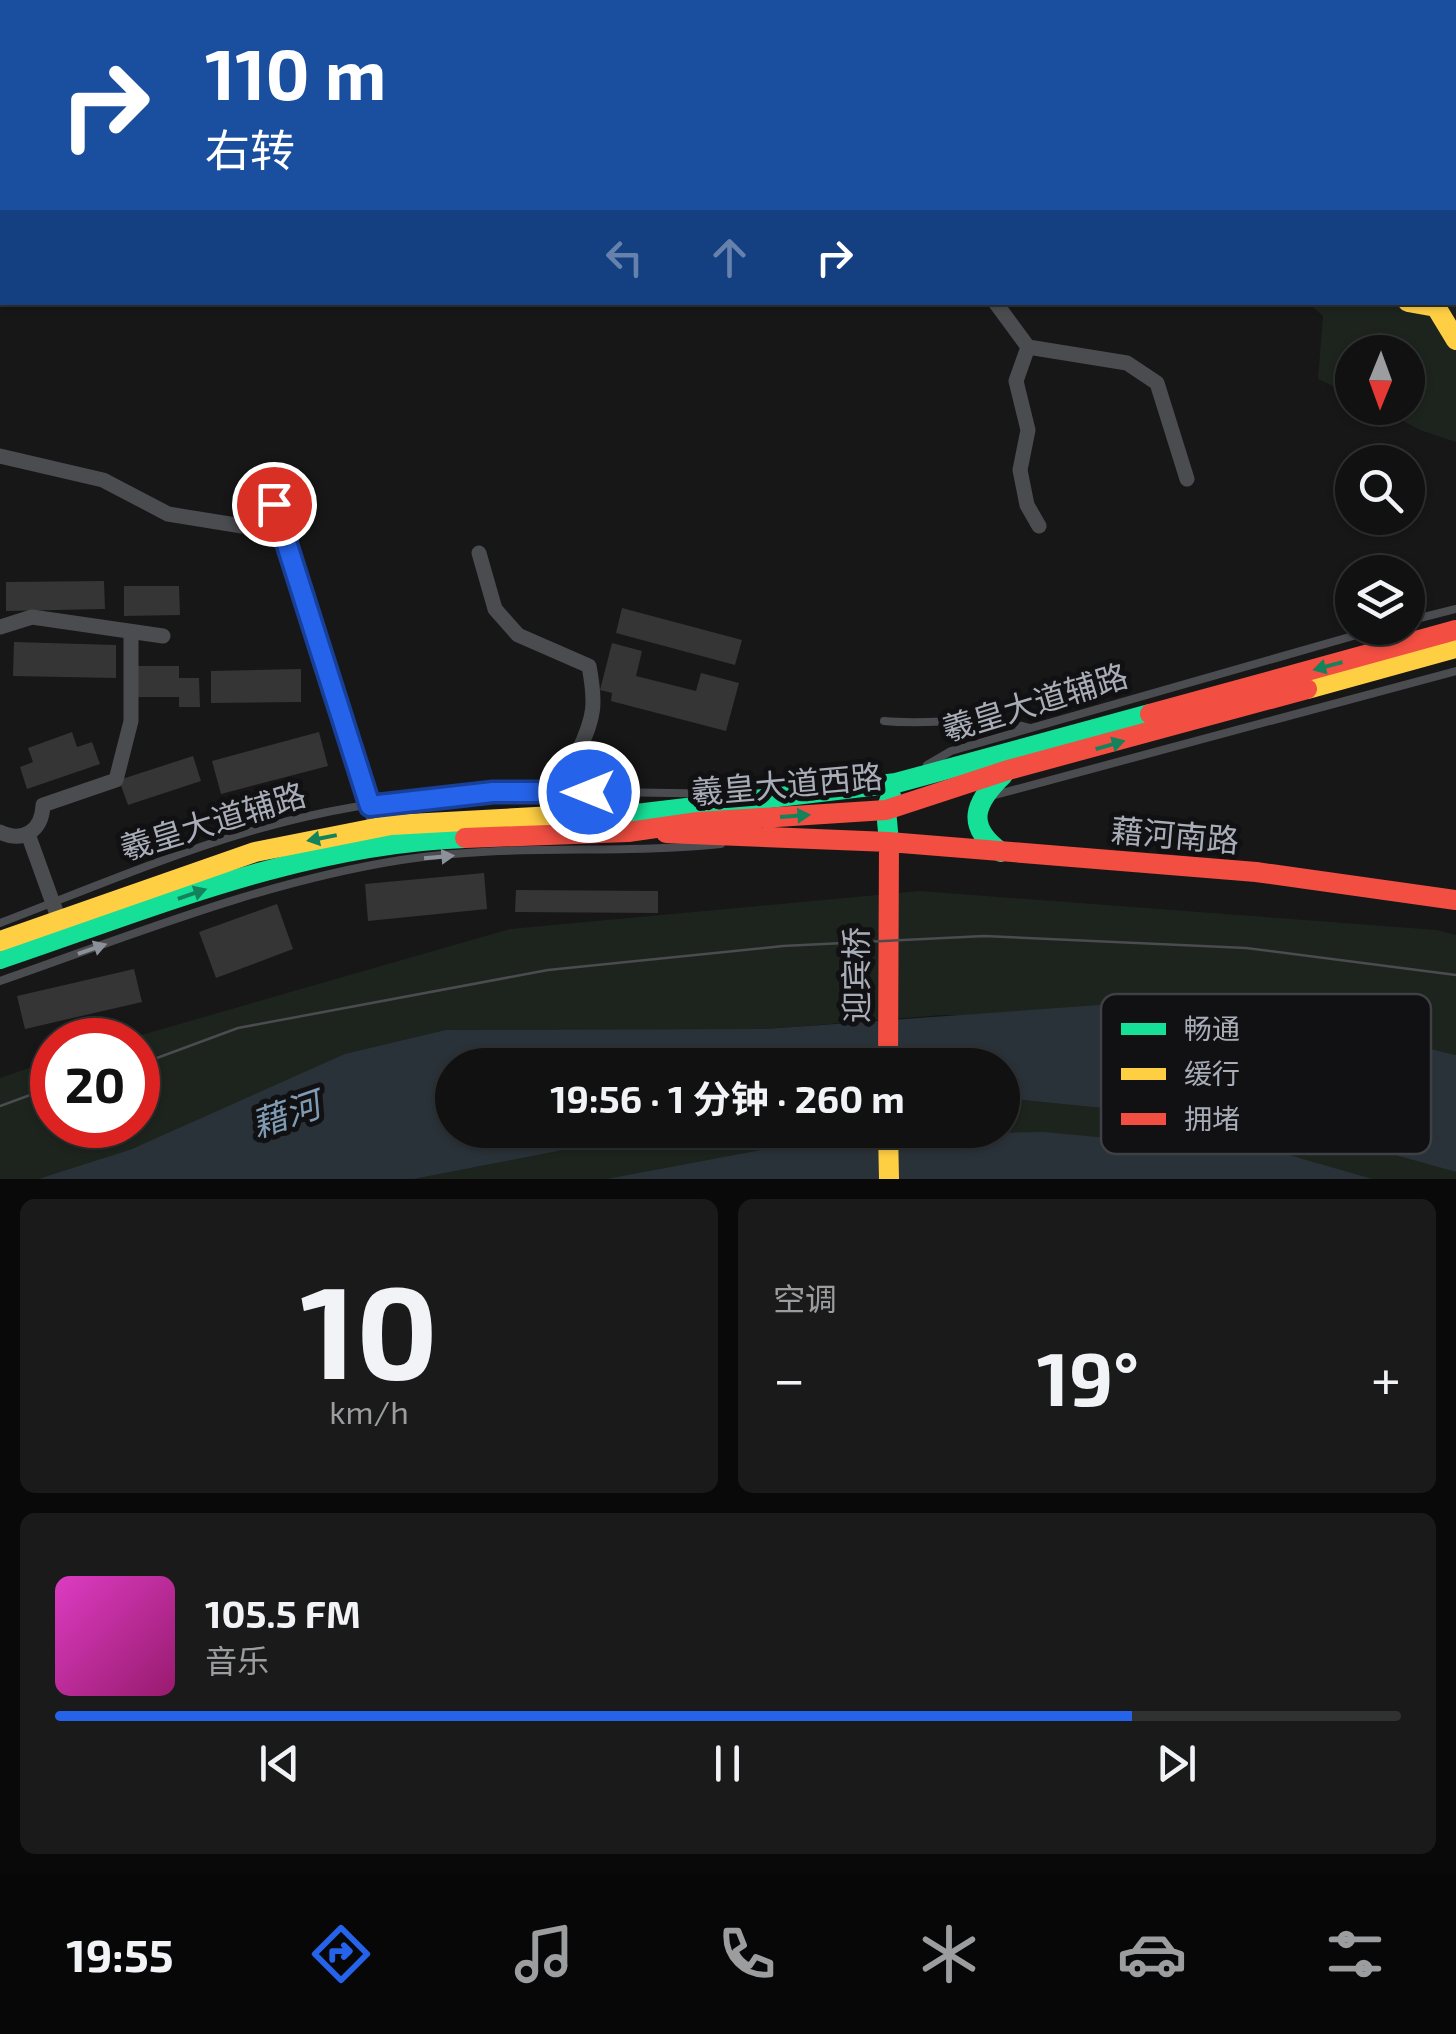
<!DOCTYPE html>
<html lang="zh">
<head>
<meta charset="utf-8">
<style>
	body { margin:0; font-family:"Exo 2","Noto Sans SC",sans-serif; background:#1a1a1a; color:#f1f3f6; height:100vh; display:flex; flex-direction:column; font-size:38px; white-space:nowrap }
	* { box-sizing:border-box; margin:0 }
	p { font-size:32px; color:#9c9d9f }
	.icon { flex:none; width:55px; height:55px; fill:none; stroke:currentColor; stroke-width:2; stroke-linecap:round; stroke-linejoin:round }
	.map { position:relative; height:1179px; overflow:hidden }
	.panel { display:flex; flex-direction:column; gap:20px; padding:20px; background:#090909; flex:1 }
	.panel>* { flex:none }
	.hud { position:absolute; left:0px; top:0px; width:1458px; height:305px; box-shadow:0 2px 8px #0004,0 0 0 2px #303131; background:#1a4fa0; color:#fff; overflow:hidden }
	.needle { width:65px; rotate:181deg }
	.tools { position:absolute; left:1335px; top:335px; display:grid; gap:20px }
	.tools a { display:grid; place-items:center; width:90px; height:90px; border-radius:50%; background:#111; box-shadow:0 2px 8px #0004,0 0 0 2px #303131; font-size:50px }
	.speed { position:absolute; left:30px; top:1018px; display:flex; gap:20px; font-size:50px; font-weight:700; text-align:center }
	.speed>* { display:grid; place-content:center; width:130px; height:130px; border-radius:50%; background:#111; box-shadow:0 2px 8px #0004,0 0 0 2px #303131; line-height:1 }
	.speed .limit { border:15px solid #d22; background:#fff; color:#111 }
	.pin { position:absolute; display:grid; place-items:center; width:85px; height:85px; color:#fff; margin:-42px; border:5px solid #fff; border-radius:50%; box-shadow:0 2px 10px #0007 }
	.me { position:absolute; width:110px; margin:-55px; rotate:270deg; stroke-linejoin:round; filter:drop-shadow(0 0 8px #0008) }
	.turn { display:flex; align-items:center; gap:35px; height:210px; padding:0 40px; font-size:45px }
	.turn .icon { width:130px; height:130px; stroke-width:2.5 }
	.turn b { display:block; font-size:70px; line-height:85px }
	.lanes { display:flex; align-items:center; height:95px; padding:0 40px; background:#0003; justify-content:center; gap:50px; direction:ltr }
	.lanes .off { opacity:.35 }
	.big { font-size:75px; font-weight:700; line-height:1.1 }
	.panel .widget { flex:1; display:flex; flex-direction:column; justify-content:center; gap:15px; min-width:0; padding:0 35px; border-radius:15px; background:#1a1a1a }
	.panel .dial { align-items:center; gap:0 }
	.dial b { font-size:130px; line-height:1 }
	.song { display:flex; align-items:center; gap:30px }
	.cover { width:120px; height:120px; border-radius:15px; background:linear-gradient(135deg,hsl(310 70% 55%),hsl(320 70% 35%)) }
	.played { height:10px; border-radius:5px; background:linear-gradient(90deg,#2563eb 80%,#303131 80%) }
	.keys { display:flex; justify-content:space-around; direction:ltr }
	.heat { display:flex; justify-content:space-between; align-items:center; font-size:55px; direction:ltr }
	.panel .tiles { flex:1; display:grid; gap:20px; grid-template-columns:1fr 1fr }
	.widget:last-child { grid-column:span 2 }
	.trip { position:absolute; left:435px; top:1048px; width:585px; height:100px; border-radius:50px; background:#111; box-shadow:0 2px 8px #0004,0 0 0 2px #303131; font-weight:700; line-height:100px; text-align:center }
	.tab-bar { display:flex; height:160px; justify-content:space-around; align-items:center; background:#070707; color:#9c9d9f }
	.tab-bar .icon { width:70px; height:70px }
	.tab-bar .on { color:#2563eb }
	.tab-bar b { font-size:45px; color:#f1f3f6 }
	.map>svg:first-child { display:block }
	.green { fill:#1d241e }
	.water { fill:#2a3239 }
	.building { fill:#353536 }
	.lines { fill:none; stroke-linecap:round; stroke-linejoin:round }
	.lane { stroke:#4b4c50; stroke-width:8 }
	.street { stroke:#4b4c50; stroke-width:15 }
	.fast { stroke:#16e098; stroke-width:20 }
	.slow { stroke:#ffcf43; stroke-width:20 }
	.jam { stroke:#f24e42; stroke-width:20 }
	.tram { stroke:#4b4c4f; stroke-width:2.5 }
	.oneway { fill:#14835c }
	.oneway2 { fill:#8c9099 }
	.route-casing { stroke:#184099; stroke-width:25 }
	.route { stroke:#2563eb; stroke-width:18 }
	.labels { text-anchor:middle; stroke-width:10; stroke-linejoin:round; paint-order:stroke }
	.street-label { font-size:32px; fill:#a8adb8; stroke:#111113 }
	.water-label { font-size:35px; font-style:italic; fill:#7f9bb3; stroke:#111113 }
	.key { fill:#111113; stroke:#3e4045; stroke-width:2.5 }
	.key-label { font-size:28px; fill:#a8adb8 }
</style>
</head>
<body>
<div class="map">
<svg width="1456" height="1179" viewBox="0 0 1456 1179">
	<rect width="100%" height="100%" fill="#171717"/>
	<path class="green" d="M0 0H940L2 2V258Z
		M1076 0H1456V442L1420 430 1379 408H1408V352H1352V395L1318 379 1323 316 1308 303 1455 302V2Z
		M920 891 1437 930 1456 935V1055L1421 1047 1211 1017 942 1015 766 1029 446 1030 132 1149 38 1179H0V1078L52 1060V1125H138V1040H124L510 929Z
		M1003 1098 1298 1128 1456 1172V1179H414L594 1144 718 1130H1002Z"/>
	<path class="water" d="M1100 1005C1215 1017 1344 1027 1456 1055V1172L1298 1128 1003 1098 1002 1065H452V1130H718L594 1144 414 1179H38L132 1149 345 1054 446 1030 766 1029Z
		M1044 1132 1289 1155 1372 1179H607L841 1135Z"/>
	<path class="building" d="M104 581 105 609 6 611V582Z
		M124 586H179L180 615 124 616Z
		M622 608 742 640 735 665 616 633Z
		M14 642 116 645V678L13 676Z
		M612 643 642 651 636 676 696 691 701 673 739 683 726 731 611 701 612 693 600 690Z
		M138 666H179V678H199L200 707H179V697H138Z
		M301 669V702L211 703V671Z
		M72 732 77 747 92 742 100 764 27 789 20 767 33 762 28 748Z
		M319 732 328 766 221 794 212 761Z
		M193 756 201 781 128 805 119 780Z
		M484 873 487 909 368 921 365 884Z
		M516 890 658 891V913L515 912Z
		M277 904 293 949 216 978 199 932Z
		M134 969 142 1002 25 1029 17 996Z"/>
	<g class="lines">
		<path class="lane" d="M1455 103H1456
			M1408 621 1456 609
			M884 721C933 726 982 714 1030 728
			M927 765 951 751 1381 628
			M991 796 1456 671
			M0 923C102 884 202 840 309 816 443 785 582 791 718 794
			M0 981C132 935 262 882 401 860 507 843 615 855 721 844"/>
		<path class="street" d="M969 2 971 0
			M1438 2 1443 0
			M0 65 1 59
			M995 302 1028 347 1127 363 1157 383 1187 479
			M1028 347 1016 381 1028 430 1020 470 1027 505 1039 526
			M0 456 103 480 168 514 242 526 266 505 273 504 377 828
			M479 553 495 609 518 635 589 666C596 703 595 717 578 752L589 792
			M0 627 32 617 163 636
			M0 832C23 843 42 831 43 805L116 780 131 721V632
			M28 834 59 920"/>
		<path class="fast" d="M1020 0 1024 2
			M572 815 644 813 896 783 1150 714
			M889 842 886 810 891 796
			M1001 852C965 826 974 803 1003 775
			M0 959C151 908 303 844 465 838"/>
		<path class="slow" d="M199 2H213
			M564 2 571 0
			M807 2 815 0
			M1408 302 1436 307 1456 340
			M1307 689 1456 648
			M0 941 255 852 391 825 572 815
			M888 1130 889 1179"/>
		<path class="jam" d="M641 0 644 2
			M359 2 363 0
			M1150 714 1456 630
			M666 833 889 842 1256 872 1456 900
			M465 838 628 832 698 822 886 810 1008 770 1307 689
			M888 1065 889 842"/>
		<path class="tram" d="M138 1065 238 1028 548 970 783 946 984 936 1246 948 1456 975
			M0 1106 52 1087"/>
	</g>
	<defs><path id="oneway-solid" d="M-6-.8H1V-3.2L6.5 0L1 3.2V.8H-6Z" transform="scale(2.5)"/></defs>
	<g class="oneway">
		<use href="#oneway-solid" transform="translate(1328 666) rotate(165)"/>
		<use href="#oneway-solid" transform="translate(1110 745) rotate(-16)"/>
		<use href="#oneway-solid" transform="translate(795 816) rotate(-4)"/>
		<use href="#oneway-solid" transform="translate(322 838) rotate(169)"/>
		<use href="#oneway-solid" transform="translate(192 894) rotate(-19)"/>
	</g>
	<g class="oneway2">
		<use href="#oneway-solid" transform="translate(439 857) rotate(-5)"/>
		<use href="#oneway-solid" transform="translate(92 949) rotate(-19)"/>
	</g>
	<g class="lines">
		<g class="route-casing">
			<path id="route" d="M274 504 370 806 493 792H589"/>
		</g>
		<use href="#route" class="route"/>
	</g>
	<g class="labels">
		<g class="street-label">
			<text transform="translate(1035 703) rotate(-17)" y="11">羲皇大道辅路</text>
			<text transform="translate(787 785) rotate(-5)" y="11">羲皇大道西路</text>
			<text transform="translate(213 822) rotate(-17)" y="11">羲皇大道辅路</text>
			<text transform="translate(1175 836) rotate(5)" y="11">藉河南路</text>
			<text transform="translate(857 975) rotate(-90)" y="11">迎宾桥</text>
		</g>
		<g class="water-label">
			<text transform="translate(286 1115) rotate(-19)" y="12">藉河</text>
		</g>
	</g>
	<rect x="1101" y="994" width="330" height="160" rx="15" class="key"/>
	<rect x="1121" y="1023" width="45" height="12" fill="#16e098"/>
	<rect x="1121" y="1068" width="45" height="12" fill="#ffcf43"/>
	<rect x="1121" y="1113" width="45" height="12" fill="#f24e42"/>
	<g class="key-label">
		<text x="1184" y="1039">畅通</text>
		<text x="1184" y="1084">缓行</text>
		<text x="1184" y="1129">拥堵</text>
	</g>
</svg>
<div class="tools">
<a><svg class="needle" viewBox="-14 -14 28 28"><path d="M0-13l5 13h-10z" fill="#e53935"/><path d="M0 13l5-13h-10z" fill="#9c9d9f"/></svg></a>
<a><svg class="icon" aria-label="search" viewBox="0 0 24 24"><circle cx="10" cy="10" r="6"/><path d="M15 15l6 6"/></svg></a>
<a><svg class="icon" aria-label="layers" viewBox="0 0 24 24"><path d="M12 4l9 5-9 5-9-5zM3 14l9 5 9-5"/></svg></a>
</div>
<div class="speed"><div class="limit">20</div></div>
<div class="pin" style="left:274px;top:504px;background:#d93025"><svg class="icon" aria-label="arrive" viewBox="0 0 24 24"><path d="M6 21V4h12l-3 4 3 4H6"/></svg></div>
<svg class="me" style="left:589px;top:792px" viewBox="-20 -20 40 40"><circle r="17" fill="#2563eb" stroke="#fff" stroke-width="3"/><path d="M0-11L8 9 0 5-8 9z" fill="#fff"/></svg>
<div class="trip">19:56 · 1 分钟 · 260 m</div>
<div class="hud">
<div class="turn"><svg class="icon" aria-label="right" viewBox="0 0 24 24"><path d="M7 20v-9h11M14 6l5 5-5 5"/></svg><div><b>110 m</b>右转</div></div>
<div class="lanes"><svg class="icon off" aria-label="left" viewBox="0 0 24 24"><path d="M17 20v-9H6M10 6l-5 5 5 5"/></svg><svg class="icon off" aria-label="ahead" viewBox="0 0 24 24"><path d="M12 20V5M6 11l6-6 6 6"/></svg><svg class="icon" aria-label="right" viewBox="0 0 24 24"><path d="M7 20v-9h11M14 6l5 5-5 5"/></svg></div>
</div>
</div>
<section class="panel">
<div class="tiles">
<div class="widget dial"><b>10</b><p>km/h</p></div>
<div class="widget"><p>空调</p>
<div class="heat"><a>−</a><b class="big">19°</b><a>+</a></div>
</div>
<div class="widget">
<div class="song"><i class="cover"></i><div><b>105.5 FM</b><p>音乐</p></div></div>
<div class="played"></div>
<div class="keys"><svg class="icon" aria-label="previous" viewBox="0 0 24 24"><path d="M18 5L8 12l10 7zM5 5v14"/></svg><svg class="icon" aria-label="pause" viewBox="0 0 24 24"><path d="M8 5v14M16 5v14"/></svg><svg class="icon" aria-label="next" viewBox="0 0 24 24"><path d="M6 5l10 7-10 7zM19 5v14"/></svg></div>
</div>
</div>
</section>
<nav class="tab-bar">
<b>19:55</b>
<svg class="icon on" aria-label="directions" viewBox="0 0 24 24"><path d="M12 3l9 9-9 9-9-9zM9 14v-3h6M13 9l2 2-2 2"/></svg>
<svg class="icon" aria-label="music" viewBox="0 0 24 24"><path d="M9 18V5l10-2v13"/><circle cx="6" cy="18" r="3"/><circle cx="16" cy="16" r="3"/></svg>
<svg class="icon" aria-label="phone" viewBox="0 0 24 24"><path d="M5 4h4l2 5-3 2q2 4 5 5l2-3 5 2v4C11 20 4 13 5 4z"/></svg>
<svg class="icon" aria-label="climate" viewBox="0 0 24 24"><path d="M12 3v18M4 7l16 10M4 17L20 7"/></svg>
<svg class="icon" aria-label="car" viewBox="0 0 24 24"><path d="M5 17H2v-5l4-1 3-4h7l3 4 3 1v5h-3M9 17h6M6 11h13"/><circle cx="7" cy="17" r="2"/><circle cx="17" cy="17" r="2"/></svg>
<svg class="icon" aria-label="filters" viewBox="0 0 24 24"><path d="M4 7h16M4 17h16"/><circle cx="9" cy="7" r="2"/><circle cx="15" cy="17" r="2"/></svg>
</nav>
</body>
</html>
